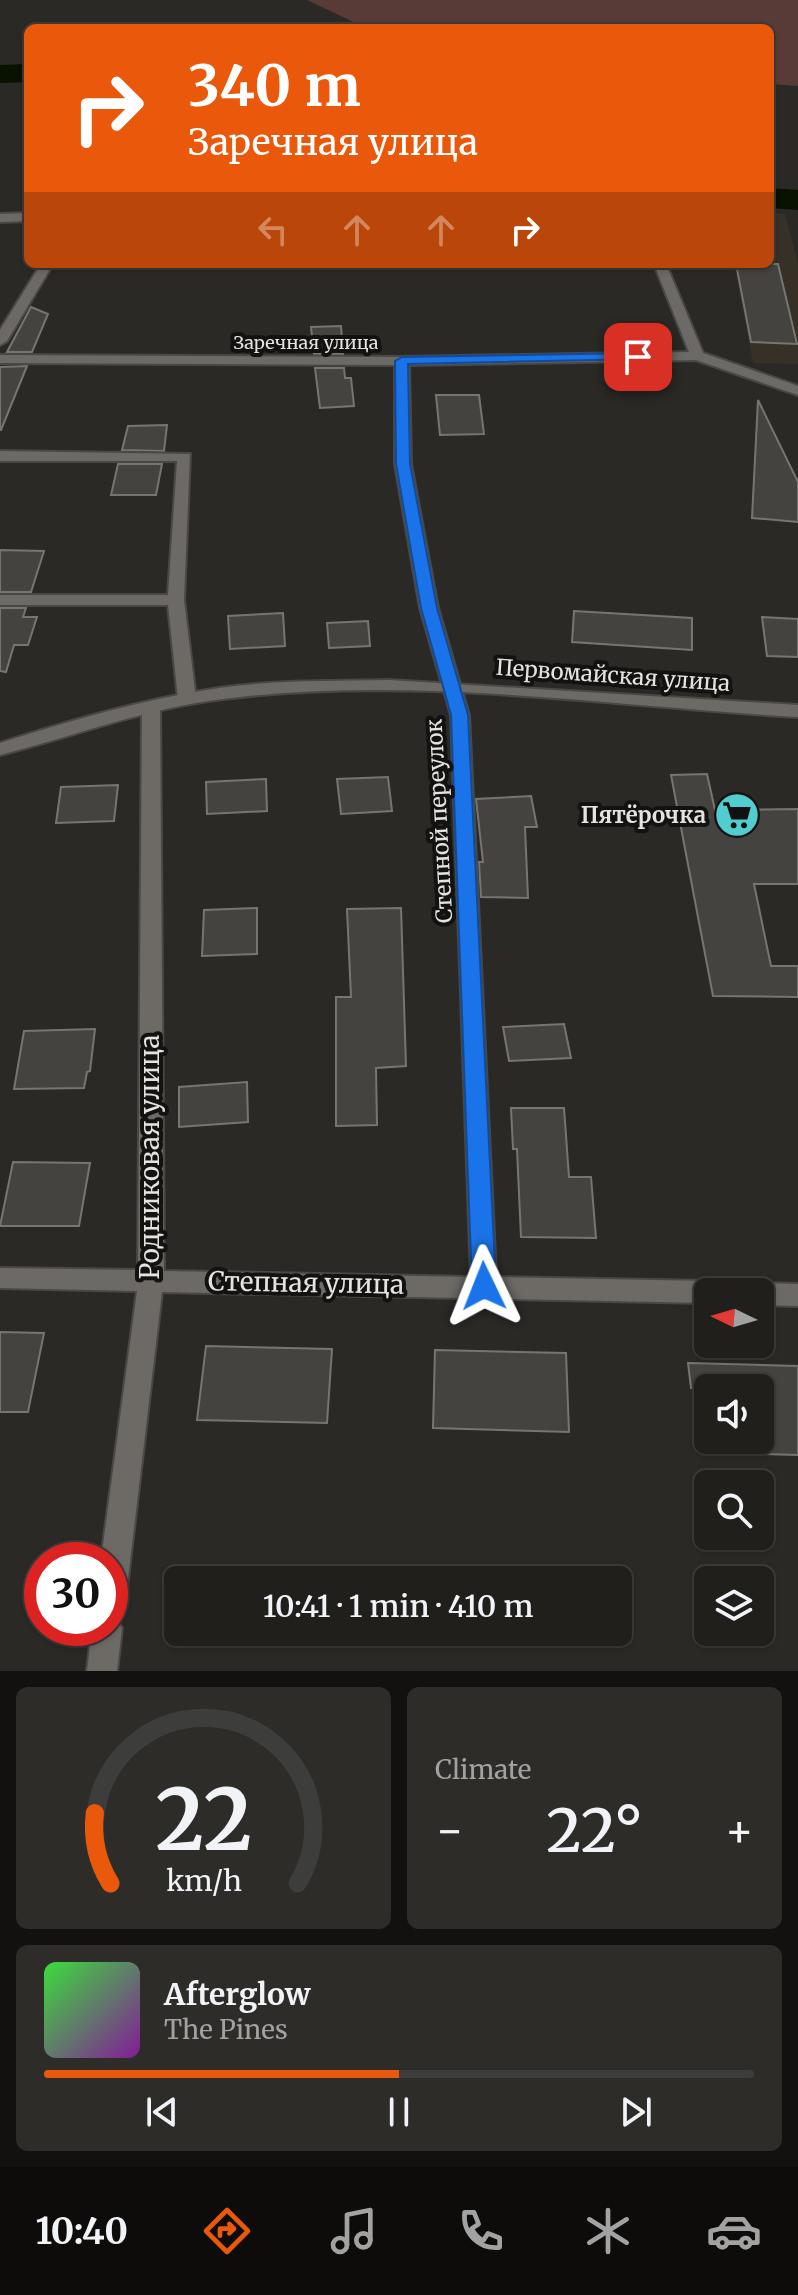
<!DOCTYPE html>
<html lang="en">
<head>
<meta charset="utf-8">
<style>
	body { margin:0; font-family:Merriweather,serif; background:#2d2c29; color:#f1f3f6; height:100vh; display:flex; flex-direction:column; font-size:30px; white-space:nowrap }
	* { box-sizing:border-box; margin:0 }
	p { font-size:26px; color:#a2a2a3 }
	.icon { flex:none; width:44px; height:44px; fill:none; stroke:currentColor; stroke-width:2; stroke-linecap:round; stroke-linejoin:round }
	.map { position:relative; height:1671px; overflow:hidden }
	.drawer { display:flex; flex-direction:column; gap:16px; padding:16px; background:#12110f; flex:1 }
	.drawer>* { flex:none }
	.banner { position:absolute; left:24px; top:24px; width:750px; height:244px; border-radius:12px; box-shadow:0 2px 6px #0004,0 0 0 2px #3d3d3b; background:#ea580c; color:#fff; overflow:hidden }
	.needle { width:52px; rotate:275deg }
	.tools { position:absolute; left:694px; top:1278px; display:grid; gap:16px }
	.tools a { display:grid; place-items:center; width:80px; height:80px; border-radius:12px; background:#201f1c; box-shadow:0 2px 6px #0004,0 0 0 2px #3d3d3b; font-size:40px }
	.speed { position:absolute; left:24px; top:1542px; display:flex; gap:16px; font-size:40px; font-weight:700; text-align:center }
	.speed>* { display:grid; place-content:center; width:104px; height:104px; border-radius:50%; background:#201f1c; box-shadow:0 2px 6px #0004,0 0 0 2px #3d3d3b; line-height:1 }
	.speed .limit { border:12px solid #d22; background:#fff; color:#111 }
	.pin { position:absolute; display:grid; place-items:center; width:68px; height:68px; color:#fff; margin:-34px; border-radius:16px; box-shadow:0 4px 12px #0006 }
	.me { position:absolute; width:88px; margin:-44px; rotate:358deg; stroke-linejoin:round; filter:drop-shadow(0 0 6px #0008) }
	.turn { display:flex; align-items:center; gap:28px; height:168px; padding:0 32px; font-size:36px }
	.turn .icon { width:104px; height:104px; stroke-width:2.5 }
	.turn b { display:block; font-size:56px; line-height:68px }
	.lanes { display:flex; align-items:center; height:76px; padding:0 32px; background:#0003; justify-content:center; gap:40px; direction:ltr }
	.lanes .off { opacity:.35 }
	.big { font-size:60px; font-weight:600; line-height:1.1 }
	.drawer .tile { flex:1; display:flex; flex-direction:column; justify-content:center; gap:12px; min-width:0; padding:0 28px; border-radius:12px; background:#2d2c29 }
	.drawer .dial { align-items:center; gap:0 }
	.dial svg { height:208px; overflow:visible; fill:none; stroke:#3d3d3b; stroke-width:7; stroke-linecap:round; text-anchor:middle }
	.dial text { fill:#f1f3f6; stroke:none }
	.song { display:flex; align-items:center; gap:24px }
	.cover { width:96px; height:96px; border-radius:12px; background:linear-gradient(135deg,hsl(120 70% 55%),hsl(290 70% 35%)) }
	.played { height:8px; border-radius:4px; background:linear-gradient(90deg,#ea580c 50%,#3d3d3b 50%) }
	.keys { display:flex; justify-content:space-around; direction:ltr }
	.heat { display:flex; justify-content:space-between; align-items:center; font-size:44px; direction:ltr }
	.drawer .tiles { flex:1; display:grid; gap:16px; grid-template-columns:1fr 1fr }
	.tile:last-child { grid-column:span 2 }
	.trip { position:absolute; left:164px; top:1566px; width:468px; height:80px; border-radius:12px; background:#201f1c; box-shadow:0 2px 6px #0004,0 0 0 2px #3d3d3b; font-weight:600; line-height:80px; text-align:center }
	.menu { display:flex; height:128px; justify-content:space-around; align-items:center; background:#0d0c0b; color:#a2a2a3 }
	.menu .icon { width:56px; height:56px }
	.menu .on { color:#ea580c }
	.menu b { font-size:36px; color:#f1f3f6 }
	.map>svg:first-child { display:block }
	.built { fill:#363027 }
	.green { fill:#583b37 }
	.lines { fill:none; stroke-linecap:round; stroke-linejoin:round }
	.river { fill:#091100; fill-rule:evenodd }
	.building { fill:#444340; stroke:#767571; stroke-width:2 }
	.street-casing { stroke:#4a4846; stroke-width:4 }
	.secondary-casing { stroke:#4a4846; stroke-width:4 }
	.street { fill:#6d6a66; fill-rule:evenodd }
	.secondary { fill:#6d6a66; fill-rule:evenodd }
	.route { fill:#1a73e8; stroke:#114b97; stroke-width:2 }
	.labels { text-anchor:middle; stroke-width:8; stroke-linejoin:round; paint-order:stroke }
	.far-street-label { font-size:18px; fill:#e5e3e1; stroke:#131210 }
	.street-label { font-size:22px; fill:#e5e3e1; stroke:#131210 }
	.poi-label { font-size:22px; font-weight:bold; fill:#e5e3e1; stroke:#131210; text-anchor:end }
	.near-street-label { font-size:26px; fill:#e5e3e1; stroke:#131210 }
</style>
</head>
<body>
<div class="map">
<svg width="798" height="1671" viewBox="0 0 798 1671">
	<rect width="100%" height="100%" fill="#2b2926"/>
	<path class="built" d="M770 213 785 214 798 263V364L753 363 734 264H770Z"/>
	<path class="green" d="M307 0H798V86L770 84V28H366Z"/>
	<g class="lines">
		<path class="river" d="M28 64V82L0 83V65Z
			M770 188 798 190V210L770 208Z"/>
	</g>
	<path class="building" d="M736 264H778L797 344 751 342Z
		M31 307 48 314 32 352H7Z
		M341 326 343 354H314L311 327Z
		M27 366 1 430H0V367Z
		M315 368H344L345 378H351L354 406 320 408Z
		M436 395H479L484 434 440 435Z
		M758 400 798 482V522L752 518Z
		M167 425 164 451 122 450 128 426Z
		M118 464H162L156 495H111Z
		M0 550 44 551 31 592H0Z
		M0 608H26L23 617H37L28 645H14L6 672 0 671Z
		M574 611 692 618V650L572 642Z
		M283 613 285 646 230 649 228 616Z
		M762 617 798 619V657L767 656Z
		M368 621 370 646 329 648 327 623Z
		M707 774 715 810 798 809V884H754L771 966H798V997L713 996 671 775Z
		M388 777 392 811 341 814 337 779Z
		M266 779 267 811 207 814 206 782Z
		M118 785 114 821 56 823 61 787Z
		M531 796 537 827H525L528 898 481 897 479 862H483L476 799Z
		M257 908V954L202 956 204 910Z
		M401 908 406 1066 376 1068 377 1125 336 1126V997H351L347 909Z
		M564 1024 571 1058 509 1061 503 1027Z
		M95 1029 90 1071 87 1072 84 1088 14 1089 24 1031Z
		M247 1082 248 1122 179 1127V1087Z
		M511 1108H564L569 1177H591L596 1238 521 1237 517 1149H513Z
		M13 1162 90 1163 79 1226H0Z
		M0 1332 44 1333 28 1412H0Z
		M206 1346 332 1349 327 1423 197 1420Z
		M435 1350 566 1353 569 1432 433 1428Z
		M688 1363 798 1366V1455L760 1454V1388H691Z"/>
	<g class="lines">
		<g class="street-casing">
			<path id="street" d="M28 213V221L0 222V214Z
				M41 264H53L7 341 0 345V330Z
				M654 264H666L703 353 798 386V395L696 360 409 365 411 464 438 608 469 715 496 1277 708 1281 717 1285 721 1292H708V1303L162 1292 125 1604 121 1614 114 1616 122 1628 117 1671H87L92 1628H110V1560H101L137 1291 0 1288V1268L138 1270 142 708 151 702 160 708 164 1271 471 1277 451 715 420 608 395 464V365L0 363V355L402 357 689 352Z
				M0 451 190 454 184 600 196 699 193 703H181L178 699 168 605H0V595H168L177 461H0Z
				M760 1283 798 1284V1306L760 1305V1292H748L751 1287Z"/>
		</g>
		<g class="secondary-casing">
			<path id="secondary" d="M389 680 798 705V717C608 706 413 675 223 699 146 708 75 736 0 755V743C72 720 144 699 219 688 275 680 332 681 389 680Z"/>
		</g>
		<use href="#street" class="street"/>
		<use href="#secondary" class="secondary"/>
	</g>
	<path class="route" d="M638 353 644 357 643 359 408 364 410 464 437 608 468 715 496 1286 492 1293 484 1296 475 1293 472 1286 451 715 421 608 396 464 395 361 402 357Z"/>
	<defs>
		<g id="supermarket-disc" transform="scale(2.3)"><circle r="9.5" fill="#52cdcf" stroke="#131210"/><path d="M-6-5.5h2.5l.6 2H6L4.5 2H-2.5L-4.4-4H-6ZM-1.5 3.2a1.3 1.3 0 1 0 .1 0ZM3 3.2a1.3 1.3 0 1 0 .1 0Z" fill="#111"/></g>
	</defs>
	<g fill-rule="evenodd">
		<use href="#supermarket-disc" x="737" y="815"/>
	</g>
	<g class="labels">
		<g class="far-street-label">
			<text x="306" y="349">Заречная улица</text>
		</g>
		<g class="street-label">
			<text transform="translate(613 675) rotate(4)" y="8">Первомайская улица</text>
			<text transform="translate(439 821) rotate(-93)" y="8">Степной переулок</text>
		</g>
		<g class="poi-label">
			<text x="706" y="823">Пятёрочка</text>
		</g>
		<g class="near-street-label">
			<text transform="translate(150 1157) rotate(-90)" y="9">Родниковая улица</text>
			<text transform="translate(306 1283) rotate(1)" y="9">Степная улица</text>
		</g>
	</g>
</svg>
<div class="tools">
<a><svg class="needle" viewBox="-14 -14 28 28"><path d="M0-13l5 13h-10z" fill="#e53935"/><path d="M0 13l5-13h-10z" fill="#a2a2a3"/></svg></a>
<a><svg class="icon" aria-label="sound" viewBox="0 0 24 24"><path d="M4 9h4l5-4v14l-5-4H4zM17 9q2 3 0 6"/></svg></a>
<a><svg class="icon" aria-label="search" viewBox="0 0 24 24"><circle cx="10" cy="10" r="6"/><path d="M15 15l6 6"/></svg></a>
<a><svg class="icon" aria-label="layers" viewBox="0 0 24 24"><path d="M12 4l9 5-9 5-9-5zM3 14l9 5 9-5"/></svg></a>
</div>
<div class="speed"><div class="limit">30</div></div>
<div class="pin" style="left:638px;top:357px;background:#d93025"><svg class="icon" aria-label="arrive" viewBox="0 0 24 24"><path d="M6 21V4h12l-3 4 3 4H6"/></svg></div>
<svg class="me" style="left:484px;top:1286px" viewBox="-20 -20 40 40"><path d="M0-17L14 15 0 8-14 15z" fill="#1a73e8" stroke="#fff" stroke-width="4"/></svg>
<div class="trip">10:41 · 1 min · 410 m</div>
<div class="banner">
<div class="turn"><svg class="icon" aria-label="right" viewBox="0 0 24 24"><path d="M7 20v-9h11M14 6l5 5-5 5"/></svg><div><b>340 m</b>Заречная улица</div></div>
<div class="lanes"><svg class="icon off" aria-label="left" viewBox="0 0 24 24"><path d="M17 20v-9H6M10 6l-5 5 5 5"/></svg><svg class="icon off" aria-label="ahead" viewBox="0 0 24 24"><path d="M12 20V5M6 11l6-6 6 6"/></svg><svg class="icon off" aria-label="ahead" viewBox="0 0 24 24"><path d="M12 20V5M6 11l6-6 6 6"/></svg><svg class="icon" aria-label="right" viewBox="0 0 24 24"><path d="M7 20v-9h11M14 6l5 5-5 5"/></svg></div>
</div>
</div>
<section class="drawer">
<div class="tiles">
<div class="tile dial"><svg viewBox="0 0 100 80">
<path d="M14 69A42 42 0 1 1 86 69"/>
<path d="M14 69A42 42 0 0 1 8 42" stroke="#ea580c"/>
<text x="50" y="56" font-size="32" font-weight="700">22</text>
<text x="50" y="72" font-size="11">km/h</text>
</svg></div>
<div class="tile"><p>Climate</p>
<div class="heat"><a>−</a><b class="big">22°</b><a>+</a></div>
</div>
<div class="tile">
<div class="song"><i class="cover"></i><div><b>Afterglow</b><p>The Pines</p></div></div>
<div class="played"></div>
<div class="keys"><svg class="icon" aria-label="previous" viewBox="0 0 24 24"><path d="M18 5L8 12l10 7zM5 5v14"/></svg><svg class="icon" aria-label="pause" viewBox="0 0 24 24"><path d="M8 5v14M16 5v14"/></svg><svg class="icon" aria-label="next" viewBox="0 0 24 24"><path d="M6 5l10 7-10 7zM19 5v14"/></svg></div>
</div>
</div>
</section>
<nav class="menu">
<b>10:40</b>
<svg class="icon on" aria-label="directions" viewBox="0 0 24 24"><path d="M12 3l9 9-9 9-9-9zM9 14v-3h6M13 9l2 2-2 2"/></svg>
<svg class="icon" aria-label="music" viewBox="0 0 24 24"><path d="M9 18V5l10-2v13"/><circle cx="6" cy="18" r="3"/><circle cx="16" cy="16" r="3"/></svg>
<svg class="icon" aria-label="phone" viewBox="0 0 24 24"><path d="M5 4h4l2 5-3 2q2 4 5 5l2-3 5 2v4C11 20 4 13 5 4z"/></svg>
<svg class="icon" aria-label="climate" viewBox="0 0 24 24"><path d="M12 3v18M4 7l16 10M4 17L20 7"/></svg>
<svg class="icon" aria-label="car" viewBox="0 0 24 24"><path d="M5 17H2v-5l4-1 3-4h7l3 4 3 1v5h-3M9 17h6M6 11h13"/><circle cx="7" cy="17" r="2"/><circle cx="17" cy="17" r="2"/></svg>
</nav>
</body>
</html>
